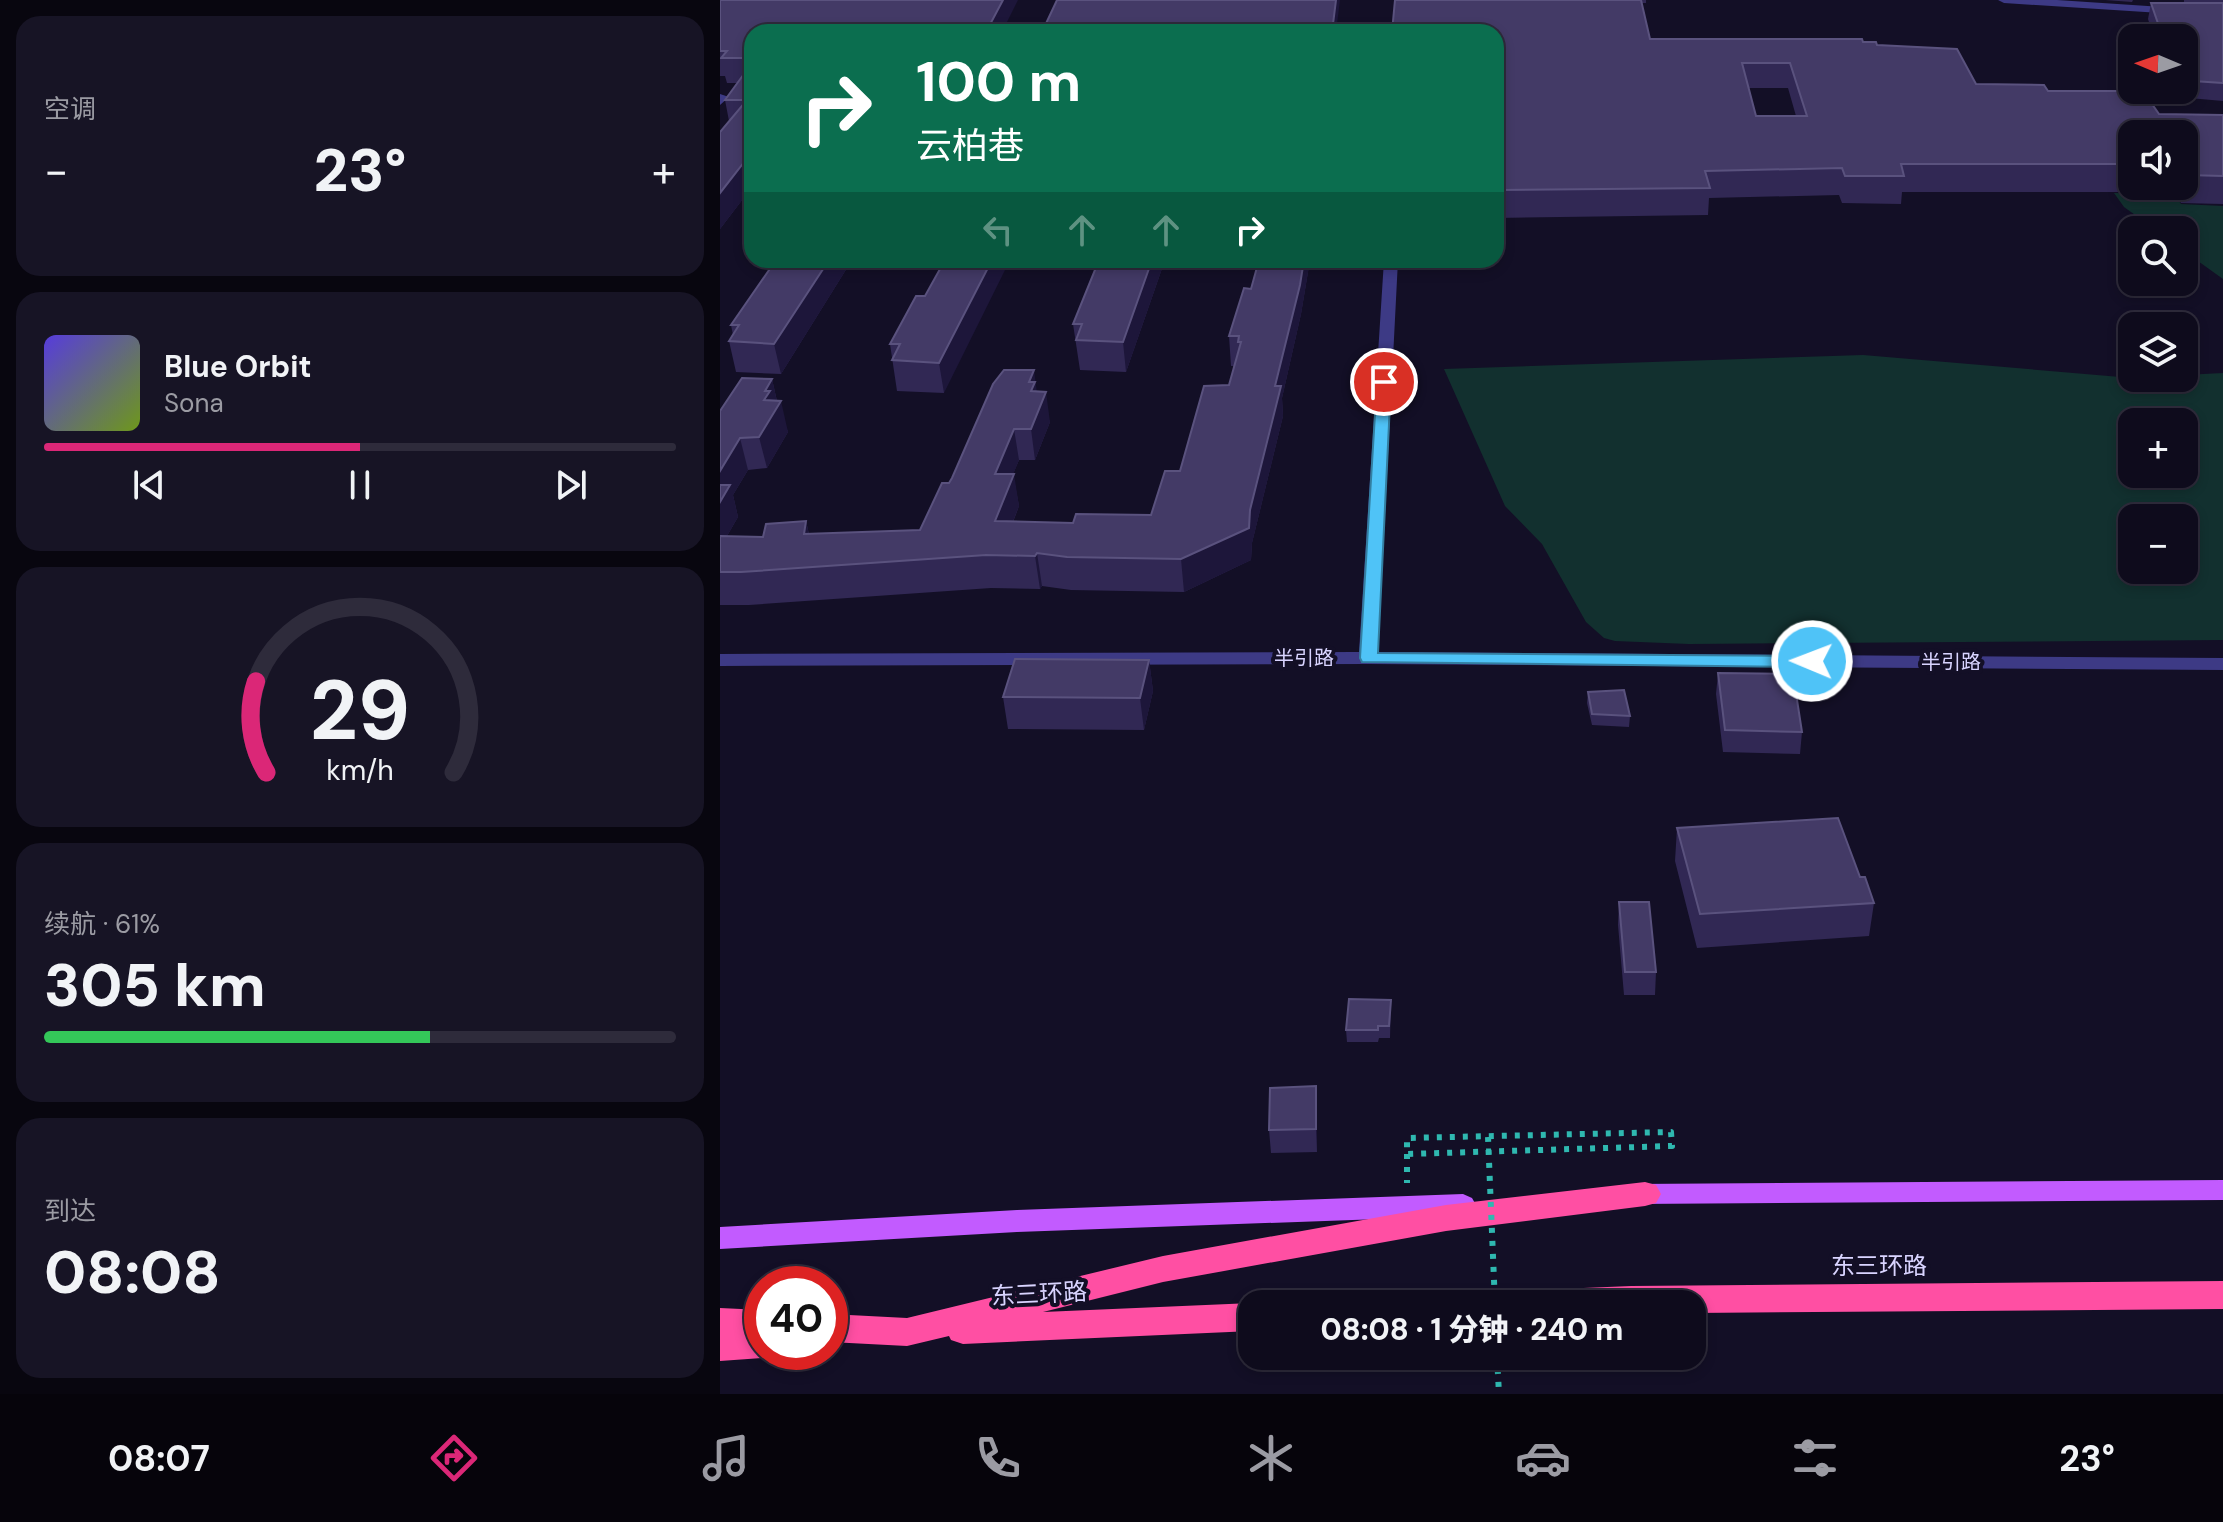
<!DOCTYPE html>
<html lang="zh">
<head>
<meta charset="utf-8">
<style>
	body { margin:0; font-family:"DM Sans","Noto Sans SC",sans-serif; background:#171425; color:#f1f3f6; height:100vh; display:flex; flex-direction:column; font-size:30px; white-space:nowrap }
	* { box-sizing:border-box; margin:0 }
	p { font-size:26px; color:#9b9ba3 }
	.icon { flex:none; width:44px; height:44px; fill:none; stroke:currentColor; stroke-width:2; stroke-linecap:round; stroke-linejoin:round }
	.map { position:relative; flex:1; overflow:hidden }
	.side { display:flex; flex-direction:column; gap:16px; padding:16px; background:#08060f; width:720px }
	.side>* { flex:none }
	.top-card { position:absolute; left:24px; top:24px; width:760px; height:244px; border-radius:24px; box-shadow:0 4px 12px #0003,0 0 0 2px #2e2b3b; background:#0b6e4f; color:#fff; overflow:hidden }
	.needle { width:52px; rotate:272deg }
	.fabs { position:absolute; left:1398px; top:24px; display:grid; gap:16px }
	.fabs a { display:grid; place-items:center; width:80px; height:80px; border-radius:16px; background:#0e0b1c; box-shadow:0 4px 12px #0003,0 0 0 2px #2e2b3b; font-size:40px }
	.speed { position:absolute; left:24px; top:1266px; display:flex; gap:16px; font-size:40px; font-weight:700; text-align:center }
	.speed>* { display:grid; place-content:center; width:104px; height:104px; border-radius:50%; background:#0e0b1c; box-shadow:0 4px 12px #0003,0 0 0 2px #2e2b3b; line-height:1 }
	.speed .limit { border:12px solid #d22; background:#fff; color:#111 }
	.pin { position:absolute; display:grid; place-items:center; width:68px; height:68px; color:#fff; margin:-34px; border:4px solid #fff; border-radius:50%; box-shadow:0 2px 8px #0007 }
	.me { position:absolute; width:88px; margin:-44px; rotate:271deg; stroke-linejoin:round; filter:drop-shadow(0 0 6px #0008) }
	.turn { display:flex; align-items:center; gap:28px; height:168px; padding:0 40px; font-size:36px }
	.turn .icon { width:104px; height:104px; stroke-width:2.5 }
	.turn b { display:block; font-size:56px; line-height:68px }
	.lanes { display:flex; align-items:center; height:76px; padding:0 40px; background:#0003; justify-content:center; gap:40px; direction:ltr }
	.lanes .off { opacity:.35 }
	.big { font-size:60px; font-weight:800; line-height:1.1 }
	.side .tile { flex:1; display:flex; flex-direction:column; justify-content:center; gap:12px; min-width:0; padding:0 28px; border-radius:24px; background:#171425 }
	.side .dial { align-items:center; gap:0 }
	.dial svg { height:208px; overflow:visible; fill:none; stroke:#2e2b3b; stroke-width:7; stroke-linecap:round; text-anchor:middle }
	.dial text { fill:#f1f3f6; stroke:none }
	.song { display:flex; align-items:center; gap:24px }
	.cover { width:96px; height:96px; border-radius:12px; background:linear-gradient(135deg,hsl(250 70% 55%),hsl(80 70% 35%)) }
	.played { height:8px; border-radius:4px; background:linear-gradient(90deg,#db2777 50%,#2e2b3b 50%) }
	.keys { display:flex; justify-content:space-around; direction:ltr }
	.heat { display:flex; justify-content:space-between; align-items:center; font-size:44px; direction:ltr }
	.charge { height:12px; border-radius:6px; background:linear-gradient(90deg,#34c759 61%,#2e2b3b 0) }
	.trip { position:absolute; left:518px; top:1290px; width:468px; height:80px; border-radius:24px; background:#0e0b1c; box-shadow:0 4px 12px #0003,0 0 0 2px #2e2b3b; font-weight:800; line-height:80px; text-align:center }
	.tab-bar { display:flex; height:128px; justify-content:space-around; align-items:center; background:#06040b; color:#9b9ba3 }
	.tab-bar .icon { width:56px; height:56px }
	.tab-bar .active { color:#db2777 }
	.tab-bar b { font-size:36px; color:#f1f3f6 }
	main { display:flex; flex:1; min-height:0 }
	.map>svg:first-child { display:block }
	.green { fill:#12302f; fill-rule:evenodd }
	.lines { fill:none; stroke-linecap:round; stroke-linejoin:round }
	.path { stroke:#2fb8b0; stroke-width:6; stroke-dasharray:5 8; stroke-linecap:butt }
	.minor { fill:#3d3a85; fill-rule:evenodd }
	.major { fill:#c25bff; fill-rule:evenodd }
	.highway { fill:#ff4fa3; fill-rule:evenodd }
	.path-bridge { stroke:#2fb8b0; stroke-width:6; stroke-dasharray:5 8; stroke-linecap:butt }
	.wall { fill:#312854; fill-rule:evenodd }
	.shaded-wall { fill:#1d163a }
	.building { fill:#433a66; stroke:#5a527e; stroke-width:2; fill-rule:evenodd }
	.route { fill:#4fc3f7; stroke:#337fa1; stroke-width:2 }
	.labels { text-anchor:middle; stroke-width:8; stroke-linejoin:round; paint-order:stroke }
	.street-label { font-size:20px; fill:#d9d4ff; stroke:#130f26 }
	.near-street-label { font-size:24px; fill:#d9d4ff; stroke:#130f26 }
</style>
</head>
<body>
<main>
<section class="side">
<div class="tile"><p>空调</p>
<div class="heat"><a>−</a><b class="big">23°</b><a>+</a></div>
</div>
<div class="tile">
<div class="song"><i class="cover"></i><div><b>Blue Orbit</b><p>Sona</p></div></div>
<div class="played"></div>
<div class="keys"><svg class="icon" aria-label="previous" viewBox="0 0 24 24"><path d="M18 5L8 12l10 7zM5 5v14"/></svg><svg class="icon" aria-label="pause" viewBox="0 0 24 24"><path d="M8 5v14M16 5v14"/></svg><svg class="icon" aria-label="next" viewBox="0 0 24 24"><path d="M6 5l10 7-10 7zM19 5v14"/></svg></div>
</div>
<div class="tile dial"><svg viewBox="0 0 100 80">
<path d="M14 69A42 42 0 1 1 86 69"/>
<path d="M14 69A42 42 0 0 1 10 34" stroke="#db2777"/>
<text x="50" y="56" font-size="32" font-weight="700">29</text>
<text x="50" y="72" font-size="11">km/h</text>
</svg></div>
<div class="tile"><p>续航 · 61%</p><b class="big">305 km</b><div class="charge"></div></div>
<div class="tile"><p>到达</p><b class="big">08:08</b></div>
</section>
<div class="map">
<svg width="1503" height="1394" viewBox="0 0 1503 1394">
	<rect width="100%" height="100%" fill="#130f26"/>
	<path class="green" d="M1394 193 1454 194 1461 204 1503 206V279L1464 251V230H1436L1404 207Z
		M1143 355 1412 378H1464V375L1503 373V640L969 644 895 641 884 638 866 622 822 544 785 506 724 369ZM1412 422H1464V474H1412ZM1412 518H1464V570H1412Z"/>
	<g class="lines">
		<path class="path" d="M951 1132 952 1146 687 1154V1138Z
			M687 1154V1183
			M777 1356 779 1394"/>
		<path class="minor" d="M1278 0H1337L1503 11V17L1284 3Z
			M0 94 9 97 0 105Z
			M664 260H678L658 652 1503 658V670L648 664 0 666V654L639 652Z"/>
		<path class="major" d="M1503 1180V1200L915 1204 906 1201 902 1194 906 1187 915 1184Z
			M743 1194 752 1198 756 1205 752 1212 743 1216 297 1232 0 1249V1227L297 1210Z"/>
		<path class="highway" d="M925 1182 936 1185 941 1194 936 1203 925 1206 726 1231 443 1282 323 1312 532 1303 535 1304H532V1331L243 1344 231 1340 229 1336 187 1346 110 1342V1314L187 1318 443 1256 726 1205Z
			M1503 1281V1309L972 1313V1304H799L804 1294 816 1290 911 1286Z
			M0 1308 42 1310V1352L54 1354 42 1358 0 1361Z"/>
		<path class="path-bridge" d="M768 1137 775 1304"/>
	</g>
	<path class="wall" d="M0 0 32 32V187L0 229V132L9 121 5 100 17 83H7L5 76H0Z
		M675 0H926V3H922L930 39 1143 42 1157 45 1256 84 1328 91 1439 114 1503 115V204L1461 203 1453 192H1182L1181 204 1122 203 1119 195 989 198 988 215 776 218V32ZM1029 88H1068L1076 116H1036ZM1412 134H1464V186H1412Z
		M1385 0H1413L1412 2Z
		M1464 0H1503V101L1469 98 1464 59V38H1434L1428 19 1431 3H1464Z
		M56 260H132L61 374 16 372 9 341 13 335 11 325Z
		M225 260 224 393 177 391 170 344 205 296Z
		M445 260 406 372 360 370 353 324Z
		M537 260H590L581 314 562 398 563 416 532 543 531 560 464 592 351 590 322 586 320 589 271 588 29 605H0V411L52 379 57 401 68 432 47 468 28 470 13 495 18 517 7 536 43 537 86 521 89 534 200 530 229 483 317 391 330 422 315 460H299L293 474 299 506 293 522 353 523 431 515 460 471 509 385 514 366H511L509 336 531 289 537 266Z
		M429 660 433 691 424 730 288 729 283 697Z
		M998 673 1082 732 1080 754 1003 752 996 694Z
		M868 692 910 716 909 727 872 725 867 703Z
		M957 828 1140 877 1154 903 1149 936 977 948 955 861Z
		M899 902 936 972 935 995H904L898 925Z
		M671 1000 670 1038H659L658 1042H627L626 1030Z
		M596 1086 597 1109V1152L551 1153 549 1130Z"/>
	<path class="shaded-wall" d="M283 0H298L282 32H266Z
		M616 0H620L616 32H612Z
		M32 152V187L0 229V193Z
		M109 260H132L61 374 54 344Z
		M272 260H290L224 393 219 363Z
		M432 260H445L406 372 403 342Z
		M584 260H590L581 314 562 398 563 416 532 543 531 560 464 592 461 559 530 510 555 386Z
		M314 370 318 401 326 392 330 422 315 460 311 429 309 382Z
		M52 379 58 406 61 401 68 432 47 468 39 437 45 391Z
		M294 429 299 460 280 506 275 474Z
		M20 438 28 470 13 495 18 517 0 548V471Z
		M294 474 299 506 280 554 275 521Z
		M86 521 93 553 84 534Z
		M317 553 322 586 320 589 315 556Z
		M429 660 433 691 424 730 420 698Z
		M596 1086 597 1109V1152L596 1129Z"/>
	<path class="building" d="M0 0H283L266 32H32V58H1L7 51H0Z
		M337 0H616L612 32H322Z
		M675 0H921L930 39H1142L1143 42H1156L1157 45 1237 49 1256 84 1324 85 1328 91H1423L1439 114 1503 115V176L1467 175 1464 171V134H1412V164H1181L1184 176H1125L1122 168 985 171 990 188 776 190V32H672ZM1022 63H1070L1087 116H1036Z
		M1431 3H1503V83L1473 81 1468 42H1464V38H1443Z
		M32 63V152L0 193V132L27 100H5Z
		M56 260H109L54 344 9 341 19 325H11Z
		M225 260H272L219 363 172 360 180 344H170L196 296H205Z
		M379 260H432L403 342 356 340 362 324H353Z
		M539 260H584L580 285 555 386H561L530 510 529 528 461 559 347 557 317 553 315 556 266 555 21 572H0V536L43 537 46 524 86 521 84 534 200 530 222 483H229L232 478 273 384 284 370H314L309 382H315L311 391 326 392 311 429H294L275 474H294L275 521 353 523 356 514 431 515 445 471H460L484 386 509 385 521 342H518L519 336H509L524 288 531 289Z
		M22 378 52 379 45 391H50L44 400 61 401 39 437 20 438 0 471V411Z
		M0 485H10L0 502Z
		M295 659 429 660 420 698 283 697Z
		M998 673 1073 674 1082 732 1005 730Z
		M904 690 910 716 872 714 868 692Z
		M1118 818 1140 877H1145L1154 903 980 914 957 828Z
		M899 902H929L936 972H905Z
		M629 999 671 1000 669 1026H658V1030H626Z
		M596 1086V1129L549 1130 550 1088Z"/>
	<path class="route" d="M664 378 671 382 658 653 1092 656 1100 661 1092 667 642 662 640 658 657 382Z"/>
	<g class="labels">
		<g class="street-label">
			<text x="584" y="665">半引路</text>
			<text x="1231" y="669">半引路</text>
		</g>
		<g class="near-street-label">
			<text x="1159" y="1274">东三环路</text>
			<text transform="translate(319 1294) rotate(-3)" y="8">东三环路</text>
		</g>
	</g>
</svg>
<div class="fabs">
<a><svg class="needle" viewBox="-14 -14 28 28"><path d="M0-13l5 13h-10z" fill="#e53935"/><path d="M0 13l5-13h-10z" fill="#9b9ba3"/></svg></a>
<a><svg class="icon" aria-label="sound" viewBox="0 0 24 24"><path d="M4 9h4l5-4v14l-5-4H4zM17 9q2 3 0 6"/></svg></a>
<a><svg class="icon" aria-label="search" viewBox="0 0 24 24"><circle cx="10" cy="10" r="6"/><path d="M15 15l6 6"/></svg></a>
<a><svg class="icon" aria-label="layers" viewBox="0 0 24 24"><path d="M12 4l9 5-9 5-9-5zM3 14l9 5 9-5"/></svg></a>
<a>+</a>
<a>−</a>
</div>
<div class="speed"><div class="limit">40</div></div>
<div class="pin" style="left:664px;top:382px;background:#d93025"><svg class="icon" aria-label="arrive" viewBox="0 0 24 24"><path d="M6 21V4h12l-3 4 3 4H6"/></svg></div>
<svg class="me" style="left:1092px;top:661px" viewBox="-20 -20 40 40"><circle r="17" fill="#4fc3f7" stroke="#fff" stroke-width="3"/><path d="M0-11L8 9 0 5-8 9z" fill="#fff"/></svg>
<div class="trip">08:08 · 1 分钟 · 240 m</div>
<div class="top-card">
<div class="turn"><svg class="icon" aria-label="right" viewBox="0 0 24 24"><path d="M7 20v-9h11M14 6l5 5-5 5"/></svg><div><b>100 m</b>云柏巷</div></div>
<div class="lanes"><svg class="icon off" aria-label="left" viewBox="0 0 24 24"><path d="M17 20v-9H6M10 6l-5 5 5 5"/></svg><svg class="icon off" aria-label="ahead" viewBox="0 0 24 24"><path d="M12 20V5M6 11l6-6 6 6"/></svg><svg class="icon off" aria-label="ahead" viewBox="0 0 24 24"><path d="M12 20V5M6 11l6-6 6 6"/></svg><svg class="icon" aria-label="right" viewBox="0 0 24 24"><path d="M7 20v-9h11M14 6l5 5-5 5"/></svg></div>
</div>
</div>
</main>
<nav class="tab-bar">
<b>08:07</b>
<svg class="icon active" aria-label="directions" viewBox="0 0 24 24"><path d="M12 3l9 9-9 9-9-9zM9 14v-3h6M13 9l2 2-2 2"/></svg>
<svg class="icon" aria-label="music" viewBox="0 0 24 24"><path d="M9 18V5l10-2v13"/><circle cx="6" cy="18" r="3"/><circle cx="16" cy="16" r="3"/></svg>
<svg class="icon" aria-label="phone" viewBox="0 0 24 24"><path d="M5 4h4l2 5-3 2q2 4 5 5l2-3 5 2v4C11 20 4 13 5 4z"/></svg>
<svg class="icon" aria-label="climate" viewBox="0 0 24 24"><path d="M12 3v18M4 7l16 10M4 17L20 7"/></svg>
<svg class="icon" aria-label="car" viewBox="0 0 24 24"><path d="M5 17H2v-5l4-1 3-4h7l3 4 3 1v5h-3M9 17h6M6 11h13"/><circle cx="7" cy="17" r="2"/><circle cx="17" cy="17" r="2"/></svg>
<svg class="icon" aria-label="filters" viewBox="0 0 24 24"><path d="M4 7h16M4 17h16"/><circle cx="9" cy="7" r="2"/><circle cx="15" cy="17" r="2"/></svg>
<b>23°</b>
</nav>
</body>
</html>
